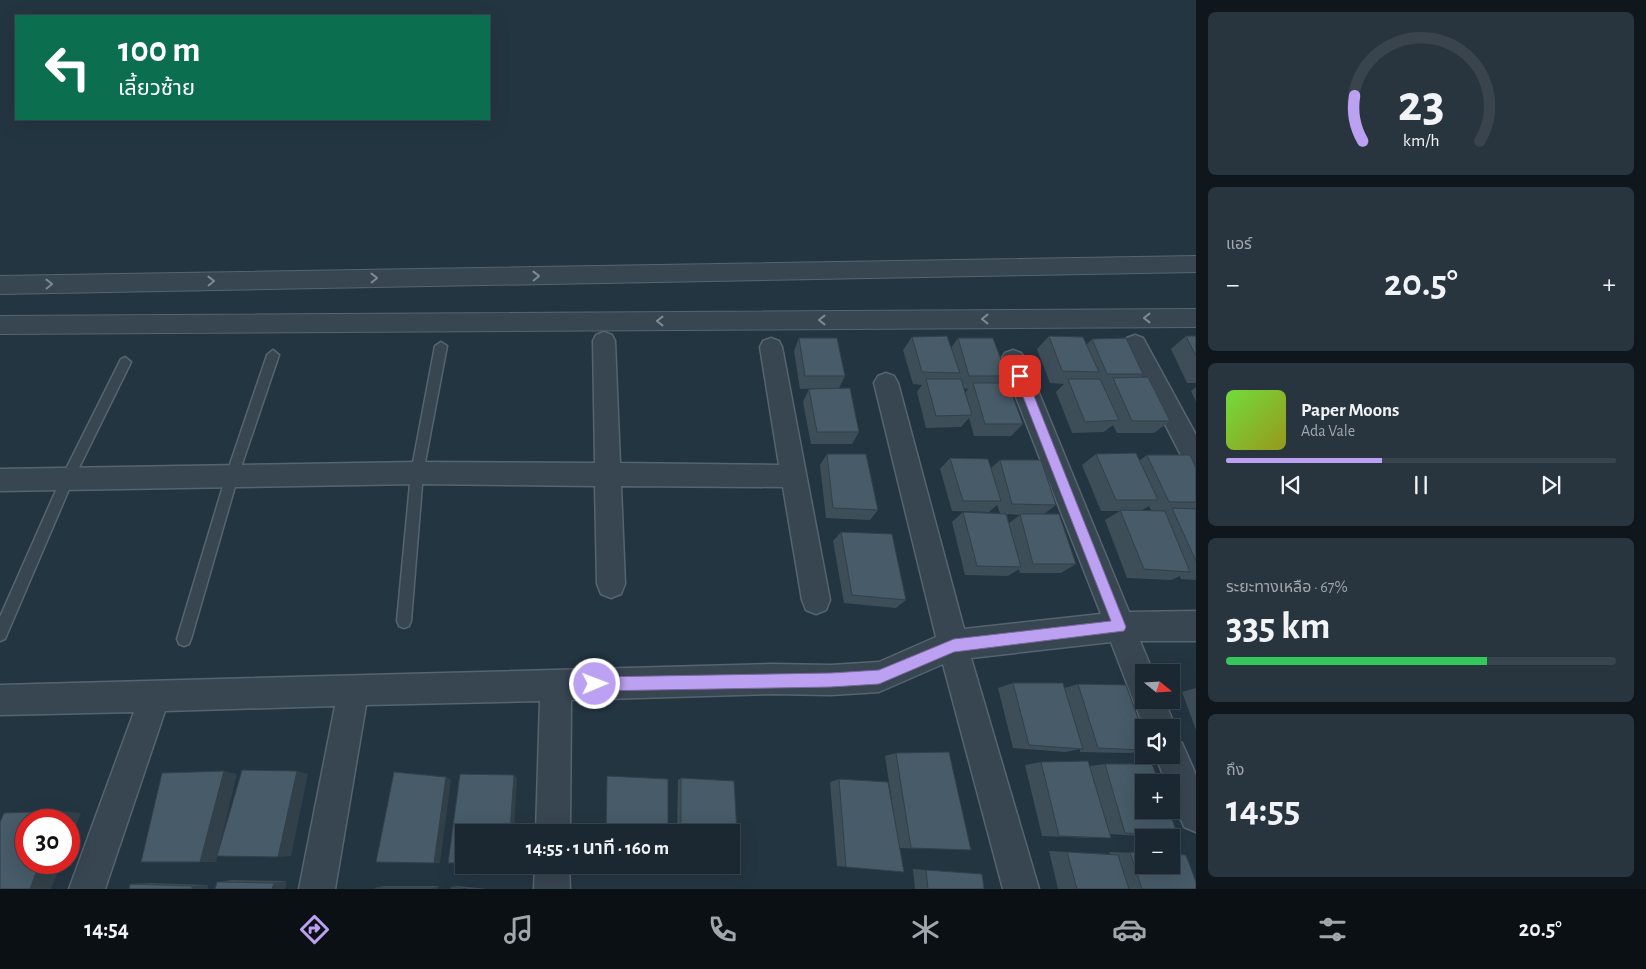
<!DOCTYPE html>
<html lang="th">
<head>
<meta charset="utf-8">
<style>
	body { margin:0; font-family:"Alegreya Sans","Noto Sans Thai",sans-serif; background:#28343e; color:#f1f3f6; height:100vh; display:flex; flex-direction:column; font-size:19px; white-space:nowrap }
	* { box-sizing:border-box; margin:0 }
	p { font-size:16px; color:#a0a6ac }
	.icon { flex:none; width:28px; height:28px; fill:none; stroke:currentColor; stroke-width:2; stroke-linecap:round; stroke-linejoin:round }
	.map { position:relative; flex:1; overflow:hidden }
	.sheet { display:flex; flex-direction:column; gap:12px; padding:12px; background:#0f161c; width:450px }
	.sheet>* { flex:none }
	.banner { position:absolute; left:15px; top:15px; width:475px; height:105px; border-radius:0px; box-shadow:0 5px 20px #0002,0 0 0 1px #39444d; background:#0b6e4f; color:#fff; overflow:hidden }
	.needle { width:32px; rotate:108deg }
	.tools { position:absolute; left:1135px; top:664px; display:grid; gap:10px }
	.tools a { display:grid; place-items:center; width:45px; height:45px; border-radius:0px; background:#1b2832; box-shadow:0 5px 20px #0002,0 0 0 1px #39444d; font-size:25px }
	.speed { position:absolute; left:15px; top:809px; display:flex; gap:10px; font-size:25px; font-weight:700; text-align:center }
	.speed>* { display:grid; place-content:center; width:65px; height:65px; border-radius:50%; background:#1b2832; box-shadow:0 5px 20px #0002,0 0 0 1px #39444d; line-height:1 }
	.speed .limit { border:8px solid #d22; background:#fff; color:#111 }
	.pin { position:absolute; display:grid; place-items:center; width:42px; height:42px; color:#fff; margin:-21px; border-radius:10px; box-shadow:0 2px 8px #0006 }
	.me { position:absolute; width:55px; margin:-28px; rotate:89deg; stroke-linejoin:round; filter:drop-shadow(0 0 4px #0008) }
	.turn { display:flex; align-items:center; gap:18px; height:105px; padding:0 20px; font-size:22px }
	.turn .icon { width:65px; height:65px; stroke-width:2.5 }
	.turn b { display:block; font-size:35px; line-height:42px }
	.big { font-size:38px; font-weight:600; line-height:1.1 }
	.sheet .tile { flex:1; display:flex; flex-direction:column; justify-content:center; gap:8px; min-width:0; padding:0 18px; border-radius:8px; background:#28343e }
	.sheet .dial { align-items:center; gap:0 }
	.dial svg { height:130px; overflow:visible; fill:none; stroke:#39444d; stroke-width:7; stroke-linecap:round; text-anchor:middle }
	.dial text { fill:#f1f3f6; stroke:none }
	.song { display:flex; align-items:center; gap:15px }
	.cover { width:60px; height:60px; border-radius:8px; background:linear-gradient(135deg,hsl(100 70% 55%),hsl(60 70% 35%)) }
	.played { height:5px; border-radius:2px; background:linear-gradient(90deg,#bca0f2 40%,#39444d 40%) }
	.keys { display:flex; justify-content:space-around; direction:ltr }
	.heat { display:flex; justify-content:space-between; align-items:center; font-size:28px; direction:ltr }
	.charge { height:8px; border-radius:4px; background:linear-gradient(90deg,#34c759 67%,#39444d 0) }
	.trip { position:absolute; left:455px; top:824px; width:285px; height:50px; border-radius:0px; background:#1b2832; box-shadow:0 5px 20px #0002,0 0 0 1px #39444d; font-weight:600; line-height:50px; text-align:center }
	.tab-bar { display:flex; height:80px; justify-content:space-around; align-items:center; background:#0b1014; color:#a0a6ac }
	.tab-bar .icon { width:35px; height:35px }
	.tab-bar .active { color:#bca0f2 }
	.tab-bar b { font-size:22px; color:#f1f3f6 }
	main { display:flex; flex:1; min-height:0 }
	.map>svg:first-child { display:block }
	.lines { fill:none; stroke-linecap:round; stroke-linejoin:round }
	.service-casing { stroke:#56646f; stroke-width:3 }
	.minor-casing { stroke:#56646f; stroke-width:3 }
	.tertiary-casing { stroke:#56646f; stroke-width:2 }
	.service { fill:#384651; fill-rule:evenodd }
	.minor { fill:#384651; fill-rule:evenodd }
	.tertiary { fill:#384651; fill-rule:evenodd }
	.wall { fill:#3d4e59; fill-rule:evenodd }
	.shaded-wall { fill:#324049 }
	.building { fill:#475b68; stroke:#324049 }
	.oneway { stroke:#7d8a95 }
	.route { fill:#bca0f2; stroke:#7a689d }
</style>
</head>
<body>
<main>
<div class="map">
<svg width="1196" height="889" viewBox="0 0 1196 889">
	<rect width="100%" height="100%" fill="#243542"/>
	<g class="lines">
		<g class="service-casing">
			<path id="service" d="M441 342 447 346 423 473 411 621 409 626 404 628 399 626 397 621 411 473 435 346Z
				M273 350 279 355 238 476 191 639 189 644 184 646 179 644 177 639 226 476 267 355Z
				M125 357 131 362 73 480 5 639 0 641V617L61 479 121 359Z"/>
		</g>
		<g class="minor-casing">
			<path id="minor" d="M604 332 612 335 615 341 620 463 779 465 760 347 763 341 771 338 779 341 782 347 830 600 826 610 816 614 806 610 802 600 783 487 621 486 625 584 621 594 611 598 601 594 597 584 595 486 417 484 0 491V469L417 462 595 463 593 341 596 335Z
				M1135 335 1143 338 1196 435V470L1187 467 1124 344 1127 338Z
				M1013 350 1021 353 1025 359 1129 612 1196 611V641H1140L1153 672H1144V700H1164L1176 728 1171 738 1182 743 1196 775V832L1184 827 1171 795V782H1166L1155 755H1171V728H1144L1111 642 971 658 1039 889H1003L943 664 879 692 831 695 772 694 571 700 570 832H536L540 701 366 705 335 889H299L335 706 165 711 105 889H69L134 712 0 715V685L772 664 831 665 879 662 936 637 874 383 878 376 886 373 894 376 898 383 964 629 1101 614 1001 359 1005 353Z
				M535 865H569L570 889H534Z"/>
		</g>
		<g class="tertiary-casing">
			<path id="tertiary" d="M1196 256V272L0 294V276Z
				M1196 309V327L0 334V316Z"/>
		</g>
		<use href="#service" class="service"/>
		<use href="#minor" class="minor"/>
		<use href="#tertiary" class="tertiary"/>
	</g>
	<path class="wall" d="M1049 336 1086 345 1092 339 1143 374 1139 377 1170 421 1154 433H1117L1113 425 1104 432 1072 433 1056 392 1064 384 1050 383 1037 349Z
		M1186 336H1196V383H1187L1171 349Z
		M912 337 951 348 958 338 1007 376 1001 383 1023 424 1011 436H974L969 418 961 427 926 428 917 392 922 385 913 384 903 350ZM963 388 968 389 965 393Z
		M799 338 845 376 839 388 859 432 852 444H811L803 402 809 389 833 388 800 389 794 351Z
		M1196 387V402L1191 391Z
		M827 454 878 510 870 520 826 518 820 465Z
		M1096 454 1140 460 1147 455 1196 468V580L1181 579 1180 576 1171 580 1127 578 1105 520 1120 511H1101L1082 465ZM1149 506 1151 510H1142Z
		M950 458 991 468 1000 460 1056 505 1044 514 1076 564 1061 573H1020L1019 569 1008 576 965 575 952 522 963 512 1000 513 997 505 989 512 952 511 940 469ZM1007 514 1020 515 1009 523Z
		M841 532 906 600 896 608 844 603 833 541Z
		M1013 683 1065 688 1078 684 1144 735V751L1129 753 1080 752V749L1065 752 1013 748 998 688Z
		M1196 688V730L1182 692Z
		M896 753 971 850 899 848 904 872 837 866 830 782 839 779 894 815 885 756Z
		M1041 762 1090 766 1105 764 1178 836 1156 837 1110 834 1111 838H1092L1042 836 1025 765Z
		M681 778 734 781 739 868H680L677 867V865H731V832H677L678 780Z
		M1049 851 1110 854 1109 852 1144 853 1196 889H1058Z
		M913 869 982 874 984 889H915Z
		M232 880 286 881 285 889 217 882Z
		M149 883 208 885 207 889 130 884Z
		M384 886H438V889L375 888Z
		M457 886 489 889H451V887Z"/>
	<path class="shaded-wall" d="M224 771 237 774 216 862H200Z
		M297 771 308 774 291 856 278 857Z
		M514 775 517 778 514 832H510Z
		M446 777 451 780 440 863H434Z
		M61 811 81 813 69 844V820H57Z
		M40 862H62L51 889H30Z
		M286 881 285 889H272L274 883Z
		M208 885 207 889H192V886Z
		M438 886V889H432V888Z"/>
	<path class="building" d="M947 336 960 373 922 372 912 337Z
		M1049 336 1083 337 1099 372 1062 371Z
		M1186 336H1196V356Z
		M799 338H837L845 376H805Z
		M958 338H993L1007 376H969Z
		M1126 338 1143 374H1107L1092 339Z
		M1148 377 1170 421H1132L1113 378Z
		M926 379H961L972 415 936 416Z
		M1068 379H1100L1119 420 1085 422Z
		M973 383H1008L1023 424H985Z
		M850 388 859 432H817L809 389Z
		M1136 453 1158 500H1116L1096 454Z
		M827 454H866L878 510 833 508Z
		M1147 455H1190L1196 468V502H1169Z
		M950 458 988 459 1001 501H963Z
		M1000 460H1041L1056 505 1012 504Z
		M1172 508 1196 509V561Z
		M1120 510 1165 511 1190 572 1144 569Z
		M963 512 1006 514 1021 567 977 566Z
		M1020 514H1059L1076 564H1033Z
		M841 532 892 534 906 600 852 595Z
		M1013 683H1063L1083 749 1029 745Z
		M1078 684 1126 685 1144 735V750L1098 748Z
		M949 752 971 850 911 848 896 753Z
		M1088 761 1111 838 1059 836 1041 762Z
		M1105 764H1152L1159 782H1144V810H1169L1178 836 1125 833Z
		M242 770 297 771 278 857 217 856Z
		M224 771 200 862H141L162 773Z
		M394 772 446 777 434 863 376 862Z
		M460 774 514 775 510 832H464V863H448Z
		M607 776 668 779V832H606Z
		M681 778 734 781 739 868H680V865H731V832H681Z
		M839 779 888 782 904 872 846 867Z
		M61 811 57 820H26V862H40L30 889H0V822L4 813Z
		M1067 852 1118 855 1129 889H1077Z
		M1130 852 1144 853V865H1171V854L1186 855 1196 882V889H1142Z
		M606 865H669V868L606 867Z
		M926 870 982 874 984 889H928Z
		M217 882 274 883 272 889H215Z
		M130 884 192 886V889H129Z
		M451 887 467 889H451Z
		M375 888H432V889H375Z"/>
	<defs><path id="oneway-chevron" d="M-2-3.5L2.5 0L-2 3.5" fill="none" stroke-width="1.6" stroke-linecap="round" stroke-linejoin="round" transform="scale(1.25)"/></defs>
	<g class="oneway">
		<use href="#oneway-chevron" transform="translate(536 276) rotate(-1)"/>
		<use href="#oneway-chevron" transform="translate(374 278) rotate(-1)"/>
		<use href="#oneway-chevron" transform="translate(211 281) rotate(-1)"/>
		<use href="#oneway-chevron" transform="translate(49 284) rotate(-1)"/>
		<use href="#oneway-chevron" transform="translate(1147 318) rotate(180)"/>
		<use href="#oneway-chevron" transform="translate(985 319) rotate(180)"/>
		<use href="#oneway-chevron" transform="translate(822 320) rotate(180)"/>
		<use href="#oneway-chevron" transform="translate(660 321) rotate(180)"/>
	</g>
	<path class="route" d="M1020 372 1026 376 1126 627 1124 631 954 652 879 684 831 687 595 691 590 689 588 684 590 679 595 677 831 673 879 670 954 639 1111 621 1015 376Z"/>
</svg>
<div class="tools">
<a><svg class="needle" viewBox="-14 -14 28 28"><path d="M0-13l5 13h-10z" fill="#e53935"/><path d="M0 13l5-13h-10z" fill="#a0a6ac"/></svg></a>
<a><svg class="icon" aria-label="sound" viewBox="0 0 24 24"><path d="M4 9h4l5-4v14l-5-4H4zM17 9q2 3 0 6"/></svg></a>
<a>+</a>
<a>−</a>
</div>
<div class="speed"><div class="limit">30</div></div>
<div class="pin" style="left:1020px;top:376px;background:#d93025"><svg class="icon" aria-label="arrive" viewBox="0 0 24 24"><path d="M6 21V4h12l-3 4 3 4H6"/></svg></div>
<svg class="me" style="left:595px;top:684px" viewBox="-20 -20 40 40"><circle r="17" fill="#bca0f2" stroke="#fff" stroke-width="3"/><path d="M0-11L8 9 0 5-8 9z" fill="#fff"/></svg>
<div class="trip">14:55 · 1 นาที · 160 m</div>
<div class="banner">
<div class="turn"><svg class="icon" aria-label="left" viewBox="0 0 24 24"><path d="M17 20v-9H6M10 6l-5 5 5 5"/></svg><div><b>100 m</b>เลี้ยวซ้าย</div></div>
</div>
</div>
<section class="sheet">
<div class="tile dial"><svg viewBox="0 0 100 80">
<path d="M14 69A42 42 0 1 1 86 69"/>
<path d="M14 69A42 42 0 0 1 9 41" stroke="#bca0f2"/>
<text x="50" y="56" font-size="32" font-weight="700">23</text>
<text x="50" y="72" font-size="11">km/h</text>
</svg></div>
<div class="tile"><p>แอร์</p>
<div class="heat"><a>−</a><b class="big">20.5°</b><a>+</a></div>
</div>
<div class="tile">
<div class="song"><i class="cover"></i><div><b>Paper Moons</b><p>Ada Vale</p></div></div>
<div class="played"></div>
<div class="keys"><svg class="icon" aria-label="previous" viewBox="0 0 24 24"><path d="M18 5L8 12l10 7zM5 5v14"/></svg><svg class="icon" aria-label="pause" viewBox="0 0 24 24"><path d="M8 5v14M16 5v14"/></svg><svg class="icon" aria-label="next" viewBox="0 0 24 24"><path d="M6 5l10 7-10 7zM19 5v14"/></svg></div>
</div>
<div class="tile"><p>ระยะทางเหลือ · 67%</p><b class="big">335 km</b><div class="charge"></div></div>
<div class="tile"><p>ถึง</p><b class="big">14:55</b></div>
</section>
</main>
<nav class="tab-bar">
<b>14:54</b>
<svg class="icon active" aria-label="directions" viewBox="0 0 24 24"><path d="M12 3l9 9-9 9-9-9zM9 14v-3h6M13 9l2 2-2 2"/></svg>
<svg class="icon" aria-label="music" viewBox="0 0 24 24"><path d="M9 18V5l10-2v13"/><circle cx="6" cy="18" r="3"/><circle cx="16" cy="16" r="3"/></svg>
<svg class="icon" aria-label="phone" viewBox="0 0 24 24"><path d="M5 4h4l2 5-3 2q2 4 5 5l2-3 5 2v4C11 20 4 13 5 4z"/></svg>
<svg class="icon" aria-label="climate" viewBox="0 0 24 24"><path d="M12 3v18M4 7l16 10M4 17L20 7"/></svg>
<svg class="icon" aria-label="car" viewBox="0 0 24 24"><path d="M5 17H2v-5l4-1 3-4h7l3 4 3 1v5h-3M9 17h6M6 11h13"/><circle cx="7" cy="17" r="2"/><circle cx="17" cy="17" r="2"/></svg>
<svg class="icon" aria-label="filters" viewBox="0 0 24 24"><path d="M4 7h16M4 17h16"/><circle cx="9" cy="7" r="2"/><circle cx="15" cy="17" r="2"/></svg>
<b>20.5°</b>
</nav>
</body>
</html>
